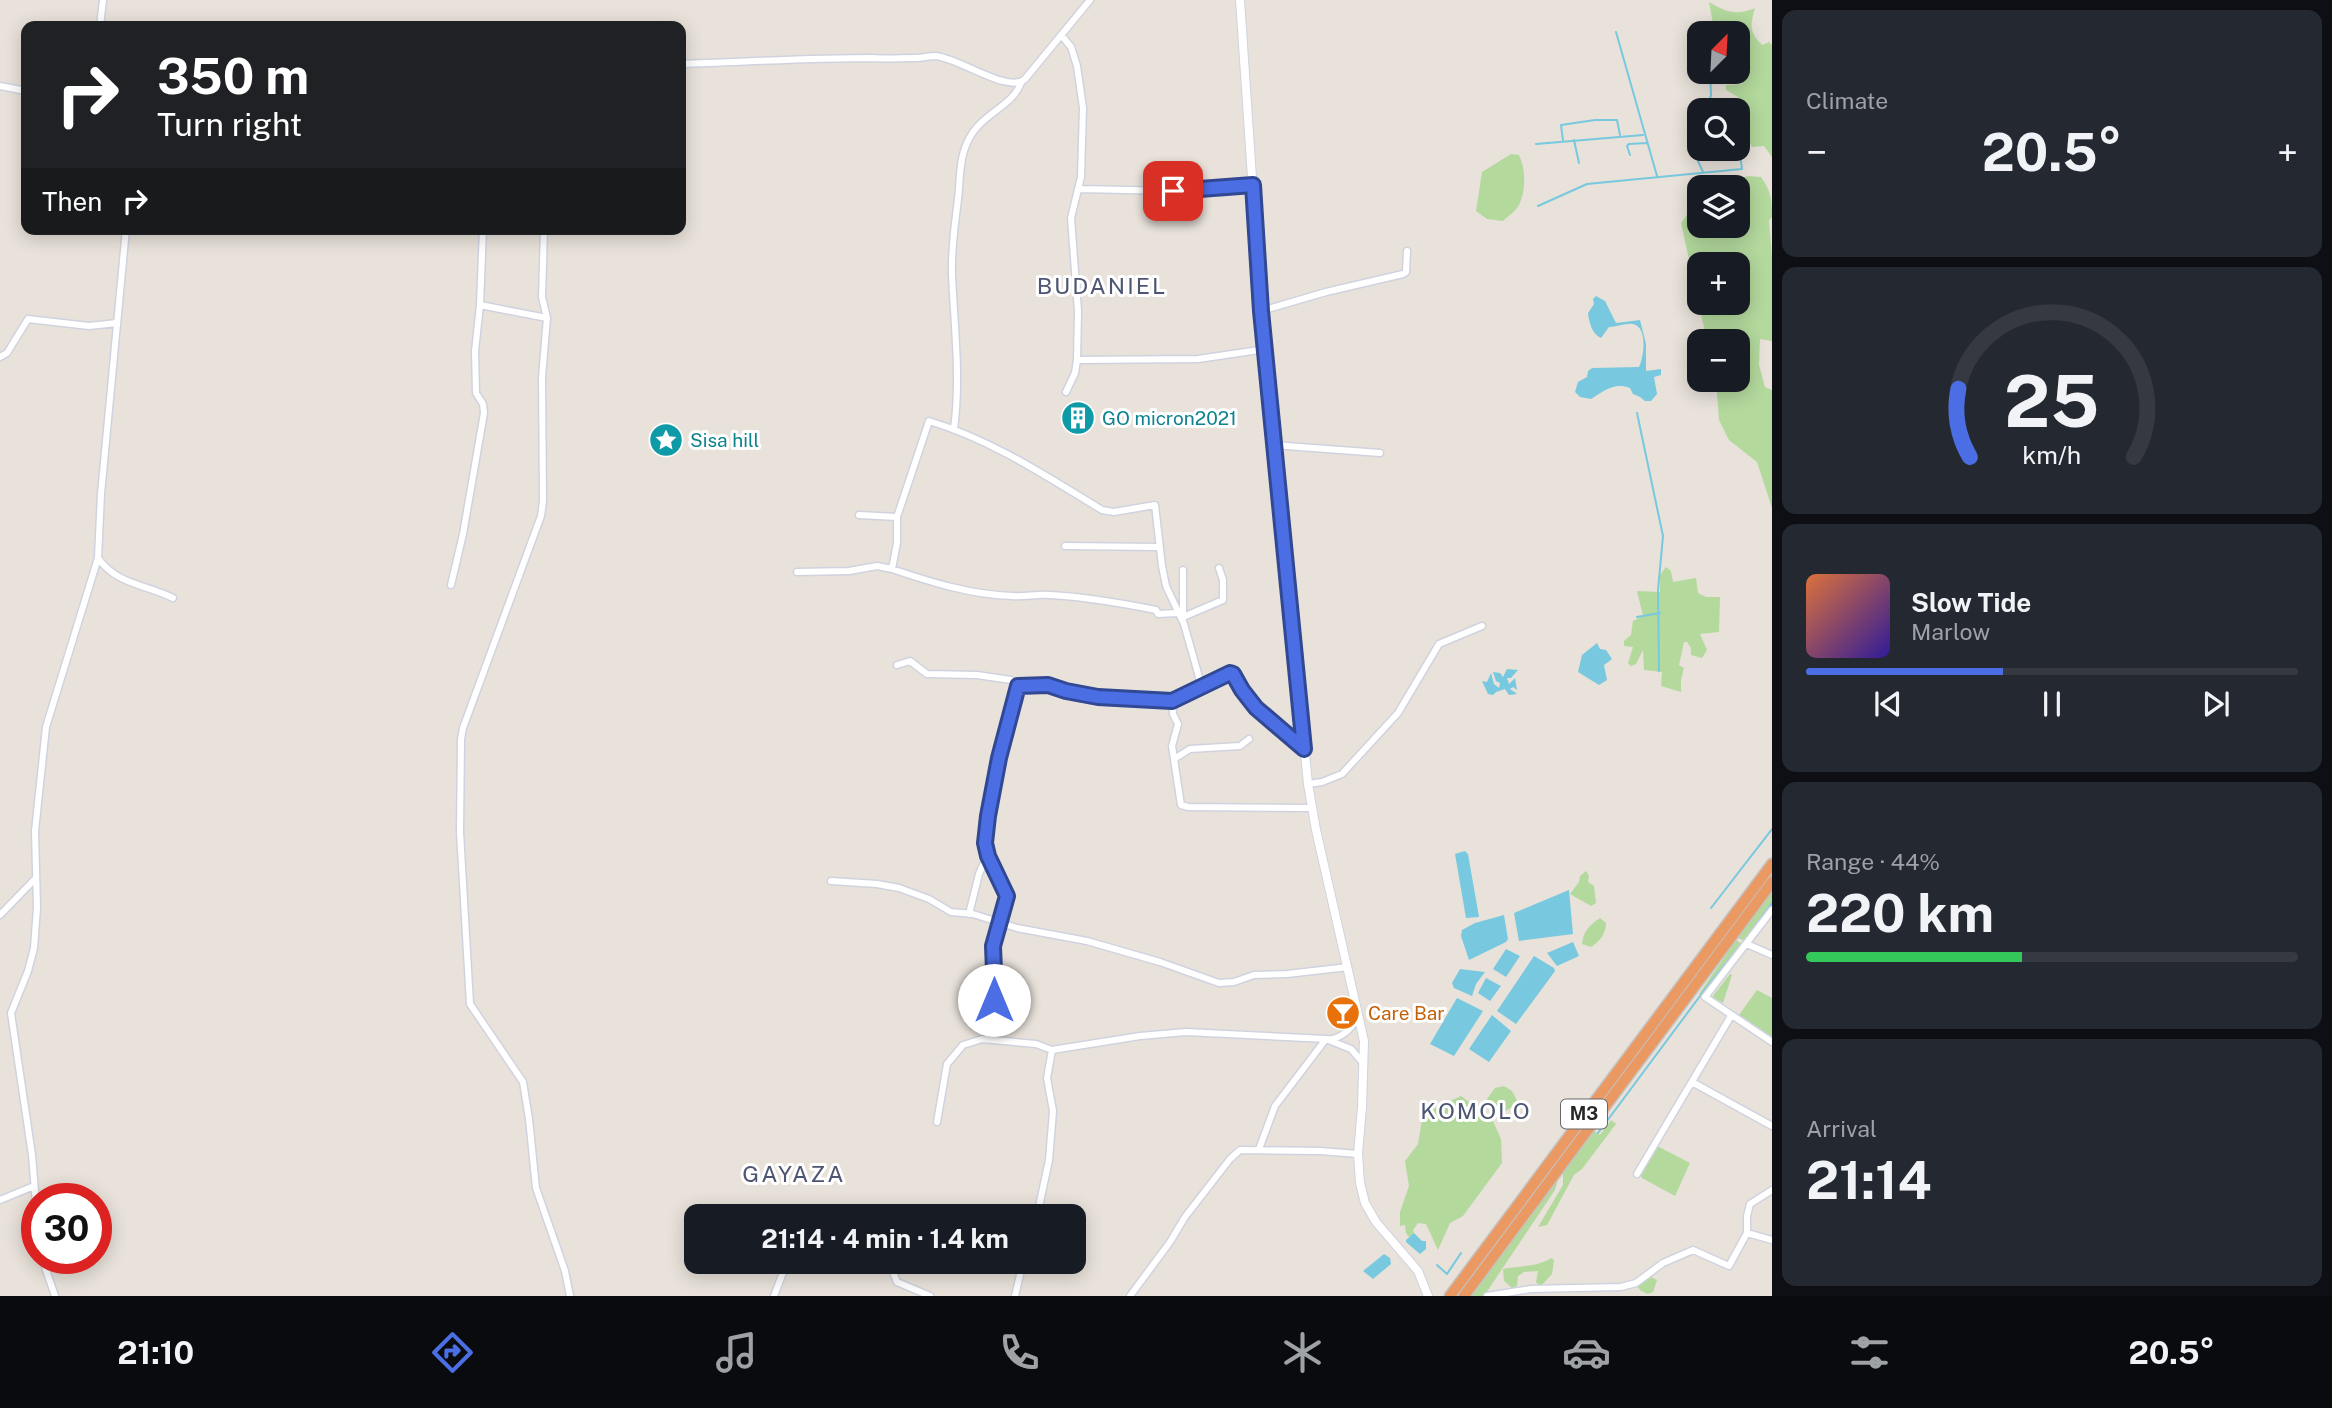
<!DOCTYPE html>
<html lang="en">
<head>
<meta charset="utf-8">
<style>
	body { margin:0; font-family:"Public Sans",sans-serif; background:#242831; color:#f1f3f6; height:100vh; display:flex; flex-direction:column; font-size:26px; white-space:nowrap }
	* { box-sizing:border-box; margin:0 }
	p { font-size:23px; color:#9ea1a6 }
	.icon { flex:none; width:38px; height:38px; fill:none; stroke:currentColor; stroke-width:2; stroke-linecap:round; stroke-linejoin:round }
	.map { position:relative; flex:1; overflow:hidden }
	.drawer { display:flex; flex-direction:column; gap:10px; padding:10px; background:#0d0f14; width:560px }
	.drawer>* { flex:none }
	.guide { position:absolute; left:21px; top:21px; width:665px; height:214px; border-radius:14px; box-shadow:0 4px 18px #0003; background:#202124; color:#fff; overflow:hidden }
	.needle { width:46px; rotate:24deg }
	.buttons { position:absolute; left:1687px; top:21px; display:grid; gap:14px }
	.buttons a { display:grid; place-items:center; width:63px; height:63px; border-radius:14px; background:#171b24; box-shadow:0 4px 18px #0003; font-size:35px }
	.speed { position:absolute; left:21px; top:1183px; display:flex; gap:14px; font-size:35px; font-weight:700; text-align:center }
	.speed>* { display:grid; place-content:center; width:91px; height:91px; border-radius:50%; background:#171b24; box-shadow:0 4px 18px #0003; line-height:1 }
	.speed .limit { border:10px solid #d22; background:#fff; color:#111 }
	.pin { position:absolute; display:grid; place-items:center; width:60px; height:60px; color:#fff; margin:-30px; border-radius:14px; box-shadow:0 4px 10px #0006 }
	.me { position:absolute; width:77px; margin:-38px; rotate:0deg; stroke-linejoin:round; filter:drop-shadow(0 0 5px #0008) }
	.turn { display:flex; align-items:center; gap:24px; height:147px; padding:0 21px; font-size:32px }
	.turn .icon { width:91px; height:91px; stroke-width:2.5 }
	.turn b { display:block; font-size:49px; line-height:60px }
	.then { display:flex; align-items:center; height:66px; padding:0 21px; background:#0003; gap:14px; font-size:26px }
	.big { font-size:52px; font-weight:700; line-height:1.1 }
	.drawer .widget { flex:1; display:flex; flex-direction:column; justify-content:center; gap:10px; min-width:0; padding:0 24px; border-radius:14px; background:#242831 }
	.drawer .dial { align-items:center; gap:0 }
	.dial svg { height:182px; overflow:visible; fill:none; stroke:#363941; stroke-width:7; stroke-linecap:round; text-anchor:middle }
	.dial text { fill:#f1f3f6; stroke:none }
	.song { display:flex; align-items:center; gap:21px }
	.cover { width:84px; height:84px; border-radius:10px; background:linear-gradient(135deg,hsl(20 70% 55%),hsl(250 70% 35%)) }
	.played { height:7px; border-radius:4px; background:linear-gradient(90deg,#4c6ee4 40%,#363941 40%) }
	.keys { display:flex; justify-content:space-around; direction:ltr }
	.heat { display:flex; justify-content:space-between; align-items:center; font-size:38px; direction:ltr }
	.charge { height:10px; border-radius:5px; background:linear-gradient(90deg,#34c759 44%,#363941 0) }
	.trip { position:absolute; left:684px; top:1204px; width:402px; height:70px; border-radius:14px; background:#171b24; box-shadow:0 4px 18px #0003; font-weight:700; line-height:70px; text-align:center }
	.tabs { display:flex; height:112px; justify-content:space-around; align-items:center; background:#090b0e; color:#9ea1a6 }
	.tabs .icon { width:49px; height:49px }
	.tabs .selected { color:#4c6ee4 }
	.tabs b { font-size:32px; color:#f1f3f6 }
	main { display:flex; flex:1; min-height:0 }
	.map>svg:first-child { display:block }
	.green { fill:#b3d99d; fill-rule:evenodd }
	.water { fill:#78c8df }
	.lines { fill:none; stroke-linecap:round; stroke-linejoin:round }
	.stream { stroke:#78c8df; stroke-width:2 }
	.street-casing { stroke:#d0d3df; stroke-width:9 }
	.secondary-casing { stroke:#d0d3df; stroke-width:10 }
	.highway-casing { stroke:#c3c3c3; stroke-width:13 }
	.street { stroke:#fff; stroke-width:6 }
	.secondary { stroke:#fff; stroke-width:8 }
	.highway { stroke:#eb9963; stroke-width:10 }
	.route-casing { stroke:#314894; stroke-width:18 }
	.route { stroke:#4c6ee4; stroke-width:12 }
	.labels { text-anchor:middle; stroke-width:6; stroke-linejoin:round; paint-order:stroke }
	.shield { fill:#fff; stroke:#686868; stroke-width:2 }
	.shield-label { font-size:18px; font-weight:bold; fill:#272727 }
	.culture-label { font-size:19px; fill:#0d838f; stroke:#fff; text-anchor:start }
	.food-label { font-size:19px; fill:#c56008; stroke:#fff; text-anchor:start }
	.quarter-label { font-size:23px; letter-spacing:2px; fill:#4d5572; stroke:#fff }
</style>
</head>
<body>
<main>
<div class="map">
<svg width="1772" height="1296" viewBox="0 0 1772 1296">
	<rect width="100%" height="100%" fill="#e8e2da"/>
	<path class="green" d="M1709 2C1726 12 1736 16 1755 8 1750 26 1749 31 1762 45L1769 42 1772 45V157L1764 146 1752 147 1745 133 1738 129 1737 110 1742 104 1738 97 1726 90V85L1742 84 1741 69 1738 62V33H1720L1713 24Z
		M1511 154 1519 155C1526 170 1526 190 1519 205 1516 211 1508 216 1503 221L1487 219 1476 211 1482 172Z
		M1748 176 1761 177C1771 191 1772 200 1772 217L1769 220 1772 257V341L1760 339 1759 365 1765 387 1772 390V508L1757 462 1729 440 1719 420 1716 380H1738V341H1707L1681 223 1699 198V226H1738V187H1717ZM1699 264H1738V303H1699Z
		M1666 567 1671 571 1673 582 1696 578 1698 593 1706 597H1720L1719 632 1700 634 1707 650 1702 658 1691 655V648L1687 642H1684L1679 665 1684 668 1681 680V692L1661 686 1662 672 1644 670 1643 650 1636 664 1631 666 1628 663 1633 647 1624 646V641L1631 635 1633 621 1643 616 1637 591 1660 592V575Z
		M1586 871 1589 876 1588 882 1594 886 1596 903 1591 906 1570 894 1579 882 1580 876Z
		M1772 892V907L1747 942 1738 938Z
		M1600 918 1606 923C1606 934 1600 941 1591 947L1582 944C1583 931 1590 925 1600 918Z
		M1736 940 1744 945 1704 997 1699 994Z
		M1730 974 1732 975 1723 1003 1712 997Z
		M1757 990 1772 998V1037L1739 1015Z
		M1504 1086 1512 1091 1519 1104 1505 1111 1493 1107 1487 1099 1495 1088Z
		M1461 1096 1492 1119 1501 1139 1502 1163 1463 1216 1450 1223 1438 1250 1426 1224 1418 1223 1413 1230 1414 1233 1409 1237 1406 1233 1405 1225 1400 1226V1212L1409 1186 1405 1161 1418 1144 1422 1120 1431 1110Z
		M1611 1120 1616 1124 1582 1169 1574 1175 1547 1225 1538 1227 1563 1185V1173L1594 1131 1600 1135Z
		M1657 1146 1690 1163 1675 1196 1642 1178 1640 1175Z
		M1560 1173 1555 1190 1484 1296H1469Z
		M1551 1258 1554 1260 1552 1274 1540 1287 1536 1282 1538 1271 1524 1272 1518 1276 1517 1286 1512 1288 1504 1281 1503 1269C1517 1266 1539 1267 1551 1258Z
		M1649 1276 1657 1280 1653 1292 1648 1294 1641 1291 1636 1285Z"/>
	<path class="water" d="M1596 296 1605 301 1616 323 1640 320 1646 344V371L1661 369V375L1654 377 1657 394 1651 401H1645L1640 397 1633 394 1630 388C1614 382 1604 391 1591 399L1580 397 1575 392 1578 382 1587 377 1588 371 1592 368 1639 367C1644 357 1648 327 1633 324 1626 323 1616 327 1609 327L1601 338C1592 334 1589 322 1588 313L1594 304 1593 299Z
		M1597 643 1600 649 1606 650 1612 659 1604 665 1607 680 1599 685 1578 672 1582 655Z
		M1507 669 1518 670 1511 678H1507L1509 684 1515 678 1517 690 1513 687 1510 689 1517 694 1509 695 1505 689 1496 692 1493 695 1488 694 1482 681 1487 682 1491 673 1494 684 1499 688 1500 683 1496 681 1493 672 1500 673 1503 677Z
		M1465 851 1468 854 1479 917 1466 918 1455 854Z
		M1569 890 1573 934 1519 941 1514 913Z
		M1504 915 1508 939 1506 942 1469 960 1461 936 1462 930 1475 923Z
		M1573 942 1579 956 1557 966 1547 953Z
		M1506 949 1520 956 1506 977 1493 969Z
		M1534 956 1554 968 1555 971 1516 1024 1497 1011Z
		M1460 969 1485 972 1476 984 1472 996 1454 988 1452 983Z
		M1486 978 1501 986 1490 1001 1478 993Z
		M1457 998 1483 1011 1454 1056 1430 1044Z
		M1492 1015 1511 1031 1489 1062 1469 1049Z
		M1414 1233 1422 1241H1426V1249L1420 1254 1406 1242V1240Z
		M1384 1254 1390 1258 1391 1264 1373 1279 1363 1271Z"/>
	<g class="lines">
		<path class="stream" d="M1616 32 1657 176
			M1707 110 1711 95 1710 72
			M1574 140 1579 163
			M1563 141 1561 125 1595 120H1617L1620 135
			M1536 144 1643 135
			M1630 155 1627 146 1629 144 1647 143
			M1703 172 1698 161 1704 154V149
			M1538 206 1587 184 1742 169 1738 142
			M1637 413 1663 536 1658 590 1659 671
			M1637 617 1660 613
			M1711 908 1772 829
			M1744 941 1772 903
			M1598 1133 1703 992 1740 946
			M1437 1265 1447 1274 1461 1253"/>
		<g class="street-casing">
			<path id="street" d="M100 26 103 0
				M1062 36 1071 47 1077 66 1083 108 1081 177 1071 218 1078 311 1077 360
				M681 64C745 62 809 58 872 58 886 59 901 58 915 58 922 58 929 56 936 56 961 59 1009 94 1025 79L1090 0
				M0 86 26 91
				M1080 189 1173 191 1253 185
				M544 229 542 297 547 318 542 377 543 501 541 516 463 728 461 739 460 832 470 1004 523 1082 529 1119 536 1188 565 1271 570 1296
				M480 305 547 318
				M1261 311 1326 292 1403 274 1406 272 1407 251
				M0 357 7 353 28 319 89 326 117 323
				M1066 392 1075 373 1077 360 1198 359 1266 349
				M954 429C961 377 954 325 952 274 951 249 955 224 958 199 960 184 959 166 964 151 975 113 1010 111 1021 83
				M1273 445 1380 453
				M859 515 897 517
				M1065 546 1159 547
				M98 558C117 585 145 584 173 598
				M892 569C930 582 972 595 1012 596 1025 597 1037 594 1050 595 1085 597 1121 603 1156 610L1158 614 1177 613
				M1183 570V618
				M797 572 849 571 877 566 892 569 897 543V517L929 421C992 440 1046 476 1102 510L1114 512 1155 505 1162 566 1166 586 1184 624 1199 677 1200 688
				M451 585 463 534 484 413 483 404 476 393 475 351 480 305 483 229
				M1183 617 1223 600V580L1219 568
				M897 665 910 661 927 674 977 675 1011 680 1018 686 1048 685 1066 691 1098 697 1172 701 1230 673 1233 674 1256 708 1304 749
				M1172 701 1173 714 1178 724 1172 746 1181 805 1188 807 1312 808
				M1174 759 1190 749 1240 746 1249 739
				M1308 784 1322 782 1342 774 1398 713 1439 644 1482 626
				M831 881 877 884 899 888 929 899 951 912 973 914 1017 928 1087 941 1160 962 1219 983 1234 982 1254 975 1287 974 1348 967
				M1772 910 1705 997 1772 1042
				M969 914 979 874 987 856
				M0 915 35 879
				M1747 944 1772 955
				M988 1038 994 1000 990 986 994 971 993 945 1007 900 987 856 985 843 988 816 999 758 1018 686
				M1692 1082 1772 1126
				M937 1122 947 1064 963 1045 982 1039 1036 1044 1052 1050 1140 1036 1186 1032 1326 1039 1351 1049 1364 1064
				M1259 1149 1275 1106 1326 1039C1340 1041 1352 1028 1359 1016
				M1637 1174 1731 1016
				M0 1200 34 1186
				M37 1215 32 1155 11 1013 28 971 34 948 37 908 35 831 46 727 98 558 101 494 126 229
				M1037 1216 1049 1160 1053 1111 1047 1078 1052 1050
				M1747 1233 1772 1240
				M42 1258 55 1296
				M895 1262 893 1272 897 1282 930 1296
				M774 1296 787 1262
				M1015 1296 1023 1262
				M1130 1296 1170 1242 1185 1217 1230 1159 1240 1150 1320 1151 1358 1154
				M1487 1296 1531 1289 1621 1287 1636 1283 1663 1263 1693 1250 1729 1266 1747 1233V1216L1750 1204 1772 1190"/>
		</g>
		<g class="secondary-casing">
			<path id="secondary" d="M1240 0 1261 311 1308 784 1316 830 1364 1041 1362 1107 1358 1154 1360 1183 1365 1203 1376 1222 1418 1271 1428 1296"/>
		</g>
		<g class="highway-casing">
			<path id="highway" d="M1450 1296 1772 864
				M1464 1296 1772 882"/>
		</g>
		<use href="#street" class="street"/>
		<use href="#secondary" class="secondary"/>
		<use href="#highway" class="highway"/>
	</g>
	<g class="lines">
		<g class="route-casing">
			<path id="route" d="M994 1000 990 986 994 971 993 946 1007 896 988 856 985 843 988 816 999 758 1018 686 1048 685 1066 691 1098 697 1172 701 1230 673 1233 674 1242 690 1256 708 1304 749 1261 311 1253 185 1173 191"/>
		</g>
		<use href="#route" class="route"/>
	</g>
	<defs>
		<g id="building-disc" transform="scale(1.75)"><circle r="9.5" fill="#0f9aa8" stroke="#fff"/><path d="M-4-6H4V6H1V3H-1V6H-4ZM-2.5-4.3h1.7v1.8h-1.7ZM.8-4.3h1.7v1.8H.8ZM-2.5-1h1.7V.8h-1.7ZM.8-1h1.7V.8H.8Z" fill="#fff"/></g>
		<g id="sight-disc" transform="scale(1.75)"><circle r="9.5" fill="#0f9aa8" stroke="#fff"/><path d="M0-6L1.8-2.2L6-1.7L2.9 1.2L3.7 5.4L0 3.3L-3.7 5.4L-2.9 1.2L-6-1.7L-1.8-2.2Z" fill="#fff"/></g>
		<g id="bar-disc" transform="scale(1.75)"><circle r="9.5" fill="#e8710a" stroke="#fff"/><path d="M-6-5H6L.8 .8V4.5H3.5V6h-7V4.5H-.8V.8Z" fill="#fff"/></g>
	</defs>
	<g fill-rule="evenodd">
		<use href="#building-disc" x="1078" y="418"/>
		<use href="#sight-disc" x="666" y="440"/>
		<use href="#bar-disc" x="1343" y="1013"/>
	</g>
	<g class="labels">
		<rect class="shield" x="1561" y="1099.5" width="46" height="29" rx="5"/>
		<g class="shield-label">
			<text x="1584" y="1120">M3</text>
		</g>
		<g class="culture-label">
			<text x="1102" y="425">GO micron2021</text>
			<text x="690" y="447">Sisa hill</text>
		</g>
		<g class="food-label">
			<text x="1368" y="1020">Care Bar</text>
		</g>
		<g class="quarter-label">
			<text x="1102" y="294">BUDANIEL</text>
			<text x="1476" y="1119">KOMOLO</text>
			<text x="794" y="1182">GAYAZA</text>
		</g>
	</g>
</svg>
<div class="buttons">
<a><svg class="needle" viewBox="-14 -14 28 28"><path d="M0-13l5 13h-10z" fill="#e53935"/><path d="M0 13l5-13h-10z" fill="#9ea1a6"/></svg></a>
<a><svg class="icon" aria-label="search" viewBox="0 0 24 24"><circle cx="10" cy="10" r="6"/><path d="M15 15l6 6"/></svg></a>
<a><svg class="icon" aria-label="layers" viewBox="0 0 24 24"><path d="M12 4l9 5-9 5-9-5zM3 14l9 5 9-5"/></svg></a>
<a>+</a>
<a>−</a>
</div>
<div class="speed"><div class="limit">30</div></div>
<div class="pin" style="left:1173px;top:191px;background:#d93025"><svg class="icon" aria-label="arrive" viewBox="0 0 24 24"><path d="M6 21V4h12l-3 4 3 4H6"/></svg></div>
<svg class="me" style="left:994px;top:1000px" viewBox="-20 -20 40 40"><circle r="19" fill="#fff"/><path d="M0-13L10 11 0 6-10 11z" fill="#4c6ee4"/></svg>
<div class="trip">21:14 · 4 min · 1.4 km</div>
<div class="guide">
<div class="turn"><svg class="icon" aria-label="right" viewBox="0 0 24 24"><path d="M7 20v-9h11M14 6l5 5-5 5"/></svg><div><b>350 m</b>Turn right</div></div>
<div class="then">Then<svg class="icon" aria-label="right" viewBox="0 0 24 24"><path d="M7 20v-9h11M14 6l5 5-5 5"/></svg></div>
</div>
</div>
<section class="drawer">
<div class="widget"><p>Climate</p>
<div class="heat"><a>−</a><b class="big">20.5°</b><a>+</a></div>
</div>
<div class="widget dial"><svg viewBox="0 0 100 80">
<path d="M14 69A42 42 0 1 1 86 69"/>
<path d="M14 69A42 42 0 0 1 9 39" stroke="#4c6ee4"/>
<text x="50" y="56" font-size="32" font-weight="700">25</text>
<text x="50" y="72" font-size="11">km/h</text>
</svg></div>
<div class="widget">
<div class="song"><i class="cover"></i><div><b>Slow Tide</b><p>Marlow</p></div></div>
<div class="played"></div>
<div class="keys"><svg class="icon" aria-label="previous" viewBox="0 0 24 24"><path d="M18 5L8 12l10 7zM5 5v14"/></svg><svg class="icon" aria-label="pause" viewBox="0 0 24 24"><path d="M8 5v14M16 5v14"/></svg><svg class="icon" aria-label="next" viewBox="0 0 24 24"><path d="M6 5l10 7-10 7zM19 5v14"/></svg></div>
</div>
<div class="widget"><p>Range · 44%</p><b class="big">220 km</b><div class="charge"></div></div>
<div class="widget"><p>Arrival</p><b class="big">21:14</b></div>
</section>
</main>
<nav class="tabs">
<b>21:10</b>
<svg class="icon selected" aria-label="directions" viewBox="0 0 24 24"><path d="M12 3l9 9-9 9-9-9zM9 14v-3h6M13 9l2 2-2 2"/></svg>
<svg class="icon" aria-label="music" viewBox="0 0 24 24"><path d="M9 18V5l10-2v13"/><circle cx="6" cy="18" r="3"/><circle cx="16" cy="16" r="3"/></svg>
<svg class="icon" aria-label="phone" viewBox="0 0 24 24"><path d="M5 4h4l2 5-3 2q2 4 5 5l2-3 5 2v4C11 20 4 13 5 4z"/></svg>
<svg class="icon" aria-label="climate" viewBox="0 0 24 24"><path d="M12 3v18M4 7l16 10M4 17L20 7"/></svg>
<svg class="icon" aria-label="car" viewBox="0 0 24 24"><path d="M5 17H2v-5l4-1 3-4h7l3 4 3 1v5h-3M9 17h6M6 11h13"/><circle cx="7" cy="17" r="2"/><circle cx="17" cy="17" r="2"/></svg>
<svg class="icon" aria-label="filters" viewBox="0 0 24 24"><path d="M4 7h16M4 17h16"/><circle cx="9" cy="7" r="2"/><circle cx="15" cy="17" r="2"/></svg>
<b>20.5°</b>
</nav>
</body>
</html>
